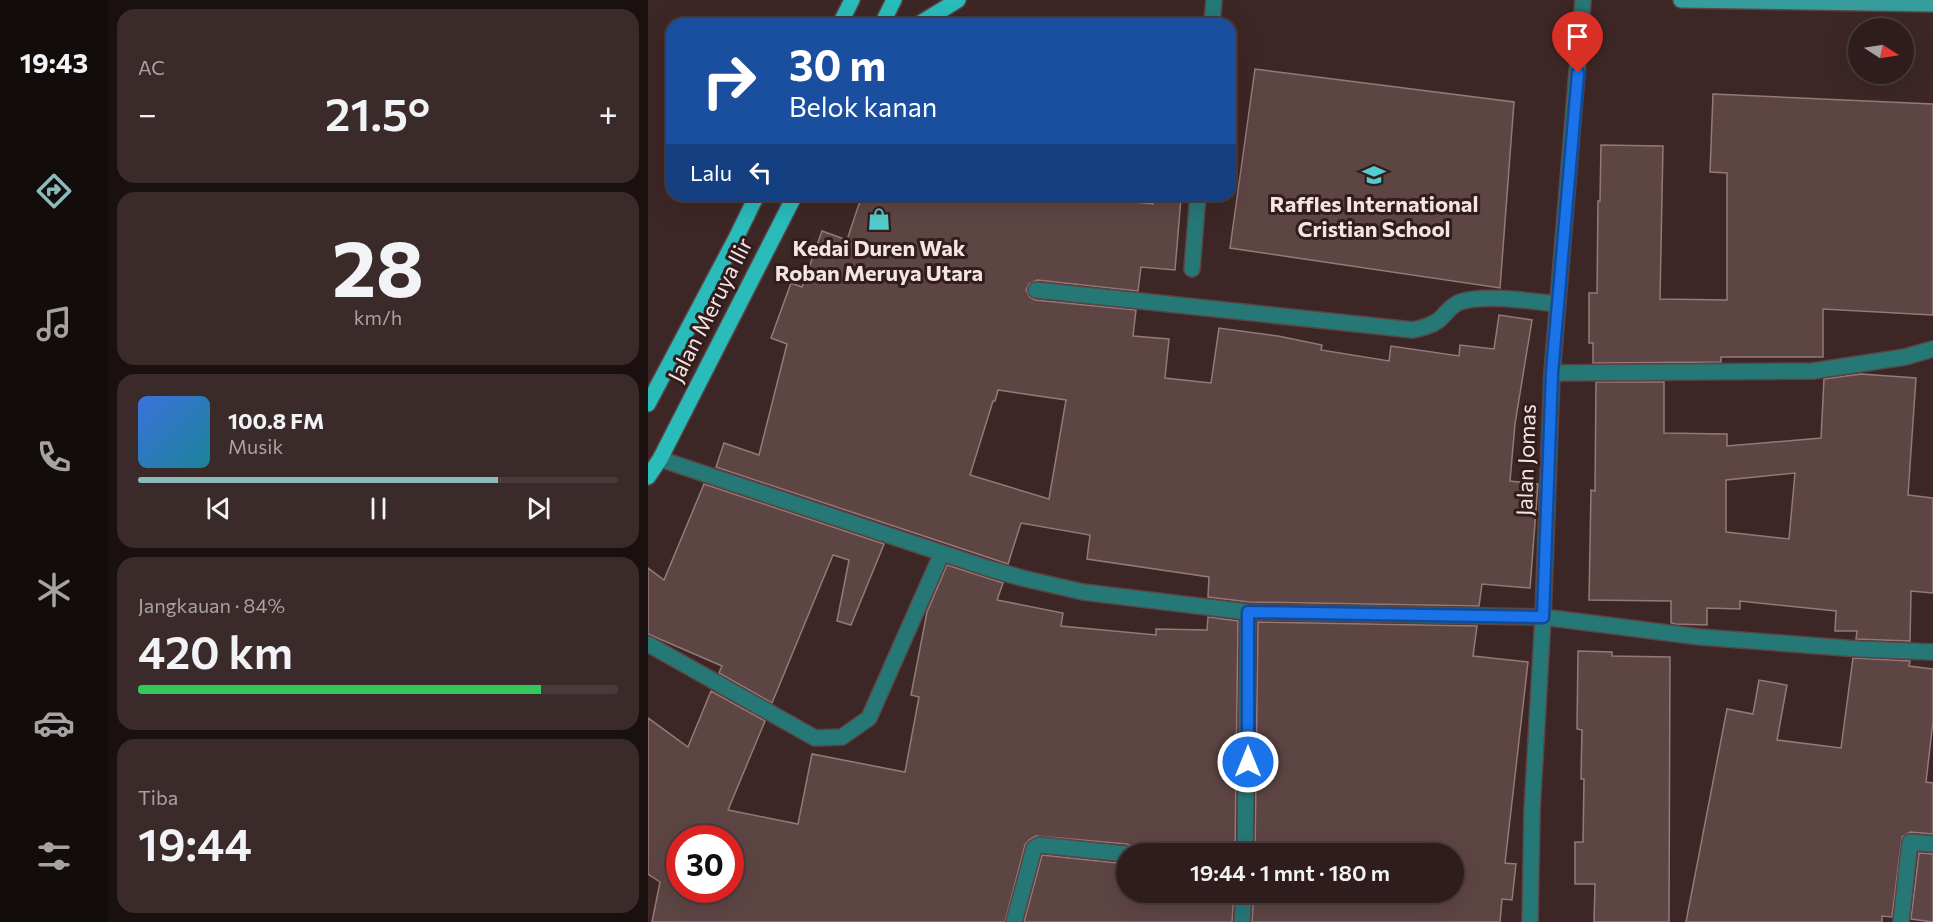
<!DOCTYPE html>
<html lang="id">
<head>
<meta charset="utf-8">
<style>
	body { margin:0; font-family:Commissioner,sans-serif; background:#3a2a29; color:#f1f3f6; height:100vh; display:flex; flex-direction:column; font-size:22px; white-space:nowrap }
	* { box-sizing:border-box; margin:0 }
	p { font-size:20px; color:#a7a2a3 }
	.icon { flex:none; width:33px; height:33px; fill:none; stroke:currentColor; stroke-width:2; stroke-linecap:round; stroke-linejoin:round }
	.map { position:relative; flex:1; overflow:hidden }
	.drawer { display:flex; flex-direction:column; gap:9px; padding:9px; background:#19100f; width:540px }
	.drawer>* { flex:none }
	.guide { position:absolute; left:18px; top:18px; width:570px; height:183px; border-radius:18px; box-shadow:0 6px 24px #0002,0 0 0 2px #493b3b; background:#1a4fa0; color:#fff; overflow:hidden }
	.needle { width:39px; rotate:102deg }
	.fabs { position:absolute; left:1200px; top:18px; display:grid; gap:12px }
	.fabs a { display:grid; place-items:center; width:66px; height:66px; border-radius:50%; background:#2e1d1c; box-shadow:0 6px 24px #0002,0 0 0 2px #493b3b; font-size:30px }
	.speed { position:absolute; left:18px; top:825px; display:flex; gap:12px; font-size:30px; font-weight:700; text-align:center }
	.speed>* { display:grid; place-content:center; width:78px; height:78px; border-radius:50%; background:#2e1d1c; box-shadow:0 6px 24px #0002,0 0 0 2px #493b3b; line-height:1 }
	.speed .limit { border:9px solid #d22; background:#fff; color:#111 }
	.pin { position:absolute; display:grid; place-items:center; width:51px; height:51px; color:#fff; margin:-62px -26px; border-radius:50% 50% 50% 0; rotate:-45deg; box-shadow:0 0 6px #0007 }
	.pin .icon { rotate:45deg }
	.me { position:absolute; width:66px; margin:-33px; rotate:0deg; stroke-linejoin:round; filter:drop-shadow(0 0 4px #0008) }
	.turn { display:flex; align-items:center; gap:21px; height:126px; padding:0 24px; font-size:27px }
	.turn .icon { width:78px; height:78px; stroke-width:2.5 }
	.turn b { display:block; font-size:42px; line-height:51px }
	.then { display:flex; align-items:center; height:57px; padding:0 24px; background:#0003; gap:12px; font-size:22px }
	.big { font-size:45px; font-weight:600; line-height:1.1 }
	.drawer .card { flex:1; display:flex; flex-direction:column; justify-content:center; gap:9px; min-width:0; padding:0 21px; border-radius:18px; background:#3a2a29 }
	.drawer .dial { align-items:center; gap:0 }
	.dial b { font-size:78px; line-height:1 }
	.song { display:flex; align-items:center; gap:18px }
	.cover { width:72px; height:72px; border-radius:9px; background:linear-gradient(135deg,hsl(220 70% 55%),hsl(190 70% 35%)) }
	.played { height:6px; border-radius:3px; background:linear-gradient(90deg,#8bbbb9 75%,#493b3b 75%) }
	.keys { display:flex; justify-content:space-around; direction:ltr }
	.heat { display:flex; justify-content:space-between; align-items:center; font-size:33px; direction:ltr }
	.charge { height:9px; border-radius:4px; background:linear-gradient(90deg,#34c759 84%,#493b3b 0) }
	.trip { position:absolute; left:468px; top:843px; width:348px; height:60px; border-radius:30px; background:#2e1d1c; box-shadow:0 6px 24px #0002,0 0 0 2px #493b3b; font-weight:600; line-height:60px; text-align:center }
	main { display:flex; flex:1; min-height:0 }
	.menu { display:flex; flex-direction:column; width:108px; justify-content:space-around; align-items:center; background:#120c0b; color:#a7a2a3 }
	.menu .icon { width:42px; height:42px }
	.menu .on { color:#8bbbb9 }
	.menu b { font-size:27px; color:#f1f3f6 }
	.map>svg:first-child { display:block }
	.building { fill:#5d4544; stroke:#957978; stroke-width:1.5; fill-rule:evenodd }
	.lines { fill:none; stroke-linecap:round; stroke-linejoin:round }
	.lane-casing { stroke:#5a4544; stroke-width:18 }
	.street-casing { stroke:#5a4544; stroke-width:18 }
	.secondary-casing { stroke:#5a4544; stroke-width:18 }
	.primary-casing { stroke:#5a4544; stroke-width:18 }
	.lane { stroke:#267877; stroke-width:15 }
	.street { stroke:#267877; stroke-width:15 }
	.secondary { stroke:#369d9c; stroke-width:15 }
	.primary { stroke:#29bcbb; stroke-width:15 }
	.route-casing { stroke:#114b97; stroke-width:15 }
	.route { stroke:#1a73e8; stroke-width:10 }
	.labels { text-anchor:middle; stroke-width:6; stroke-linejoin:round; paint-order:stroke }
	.poi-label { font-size:22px; font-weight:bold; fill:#f4e5e4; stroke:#331d1c }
	.street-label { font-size:22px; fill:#f4e5e4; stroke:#331d1c }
</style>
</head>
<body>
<main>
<nav class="menu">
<b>19:43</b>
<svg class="icon on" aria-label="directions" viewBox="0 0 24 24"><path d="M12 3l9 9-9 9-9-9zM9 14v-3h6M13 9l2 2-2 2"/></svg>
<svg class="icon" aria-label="music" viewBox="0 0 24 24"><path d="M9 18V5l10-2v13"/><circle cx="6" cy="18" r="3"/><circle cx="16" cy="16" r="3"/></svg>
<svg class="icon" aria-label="phone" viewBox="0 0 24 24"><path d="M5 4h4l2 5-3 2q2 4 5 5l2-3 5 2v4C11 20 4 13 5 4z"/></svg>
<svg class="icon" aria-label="climate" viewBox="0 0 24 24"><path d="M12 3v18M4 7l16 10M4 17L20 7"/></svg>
<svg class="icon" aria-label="car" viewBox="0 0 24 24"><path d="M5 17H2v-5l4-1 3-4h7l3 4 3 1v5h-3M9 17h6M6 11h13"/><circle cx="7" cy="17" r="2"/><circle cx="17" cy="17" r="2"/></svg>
<svg class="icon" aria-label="filters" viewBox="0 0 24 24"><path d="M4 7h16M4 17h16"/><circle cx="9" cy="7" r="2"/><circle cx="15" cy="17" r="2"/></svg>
</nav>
<section class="drawer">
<div class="card"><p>AC</p>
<div class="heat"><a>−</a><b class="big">21.5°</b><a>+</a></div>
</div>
<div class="card dial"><b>28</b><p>km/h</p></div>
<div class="card">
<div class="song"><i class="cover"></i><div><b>100.8 FM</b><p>Musik</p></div></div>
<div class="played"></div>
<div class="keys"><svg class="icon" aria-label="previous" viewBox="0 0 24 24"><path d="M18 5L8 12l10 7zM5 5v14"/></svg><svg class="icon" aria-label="pause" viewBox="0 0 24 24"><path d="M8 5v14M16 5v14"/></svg><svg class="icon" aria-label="next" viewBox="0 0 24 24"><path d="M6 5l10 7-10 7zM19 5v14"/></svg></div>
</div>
<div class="card"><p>Jangkauan · 84%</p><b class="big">420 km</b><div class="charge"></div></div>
<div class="card"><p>Tiba</p><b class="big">19:44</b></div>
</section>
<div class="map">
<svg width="1285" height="922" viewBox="0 0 1285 922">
	<rect width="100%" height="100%" fill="#3d2726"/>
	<path class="building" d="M607 69 866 102 852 288 582 248Z
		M1065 94 1285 104V315L1175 309V357H1073V362L945 363V343H941V293H949L950 201H952L953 145 1015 146 1012 299 1079 300V173L1062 172Z
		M214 195H420L505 204 506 196 533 198 527 270 493 267 490 291 389 280 381 284 378 290 382 297 387 300 488 310 485 336 521 339 517 378 563 383 571 328 630 336 674 345 673 350 741 361 743 346 811 356 812 345 846 349 851 315 884 320 867 424 862 481 890 484 882 588 834 584 831 606 601 602 560 597 561 577 439 559 442 535 373 523 360 564 68 467 76 443 111 455 139 344 123 338 143 283 154 287 174 231 199 240ZM350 390 418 400 401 499 322 475 345 401H347Z
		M1213 374 1268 378 1260 495 1285 498V593L1263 591 1262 641 1208 639 1209 631H1187L1188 611 1092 601V609L1059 608V625L1028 624 1023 623V601L941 600 943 490 947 491 948 382H1016V433L1079 434V446L1173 438 1176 379ZM1147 473 1141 539 1078 532V480Z
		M56 484 236 544 203 625 189 621 201 560 185 555 124 703 71 673 74 666 0 634V568L16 580Z
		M299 565 355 583 349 600 415 613 413 626 508 635V629L559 630 560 617 590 621 587 854H488L484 847 479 844 388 836 381 840 377 845 357 922H4L12 882 0 874V718L40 747 63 691 117 721 80 810 150 824 164 754 257 772 271 697 263 695 279 612ZM32 838H82V890H32Z
		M610 622 829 626 825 656 880 662 857 863 868 864 864 900 854 899 852 922H604L606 892H806V854H607Z
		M930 651 964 652V656L1022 657 1021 922H946L947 884H927V842H935L936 779H933L934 730 929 729Z
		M1205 658 1262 661 1261 666 1285 669V721L1278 782 1285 783V834L1262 832 1254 837 1244 917 1234 916V922H1038L1079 709 1105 714 1111 680 1139 685 1129 740 1193 748Z
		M1271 853 1285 854V922L1263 919Z
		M394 855 478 864V892H586L584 922H376Z"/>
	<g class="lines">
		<g class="lane-casing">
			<path id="lane" d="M564 24 566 0
				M544 269 550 195"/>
		</g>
		<g class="street-casing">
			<path id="street" d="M388 290 765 330C774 328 783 326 791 320 798 314 803 305 812 302 838 294 883 301 910 304
				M904 373 1165 371 1257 357 1285 349
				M12 459 339 568 374 578 435 592 600 612 895 617 1052 637 1211 649 1285 652
				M0 644 167 738 194 737 221 718 294 553
				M597 854 600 612
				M366 922 386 848 392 845 478 854
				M594 922 596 892
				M882 922 884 811 895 617 904 373 935 0
				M1253 922 1262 842 1285 844"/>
		</g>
		<g class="secondary-casing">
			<path id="secondary" d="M1033 0 1285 4"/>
		</g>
		<g class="primary-casing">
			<path id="primary" d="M192 24 204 0
				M234 24 246 0
				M271 24 310 0
				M0 404 88 238 109 195
				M0 477 12 459 147 195"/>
		</g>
		<use href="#lane" class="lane"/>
		<use href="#street" class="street"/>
		<use href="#secondary" class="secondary"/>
		<use href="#primary" class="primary"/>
	</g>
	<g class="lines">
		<g class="route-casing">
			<path id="route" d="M600 762V612L895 617 904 373 930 73"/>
		</g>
		<use href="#route" class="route"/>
	</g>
	<defs>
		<g id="school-bare" transform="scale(1.8)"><path d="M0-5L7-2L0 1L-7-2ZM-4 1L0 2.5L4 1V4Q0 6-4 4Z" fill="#52cdcb" stroke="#331d1c" stroke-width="2.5" paint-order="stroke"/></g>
		<g id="shop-bare" transform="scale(1.8)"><path d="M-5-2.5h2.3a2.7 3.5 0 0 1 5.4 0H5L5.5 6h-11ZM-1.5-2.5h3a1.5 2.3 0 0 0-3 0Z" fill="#52cdcb" stroke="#331d1c" stroke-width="2.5" paint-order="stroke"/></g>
	</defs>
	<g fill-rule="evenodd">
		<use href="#school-bare" x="726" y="175"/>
		<use href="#shop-bare" x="231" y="219"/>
	</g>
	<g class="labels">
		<g class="poi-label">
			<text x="726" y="212">Raffles International<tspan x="726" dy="25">Cristian School</tspan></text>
			<text x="231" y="256">Kedai Duren Wak<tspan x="231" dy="25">Roban Meruya Utara</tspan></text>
		</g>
		<g class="street-label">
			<text transform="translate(62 310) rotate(-63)" y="8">Jalan Meruya Ilir</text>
			<text transform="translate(878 460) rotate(-88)" y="8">Jalan Jomas</text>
		</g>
	</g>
</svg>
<div class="fabs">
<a><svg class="needle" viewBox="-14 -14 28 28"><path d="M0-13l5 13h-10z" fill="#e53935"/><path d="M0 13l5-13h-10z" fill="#a7a2a3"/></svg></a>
</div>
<div class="speed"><div class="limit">30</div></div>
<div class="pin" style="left:930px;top:73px;background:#d93025"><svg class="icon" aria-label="arrive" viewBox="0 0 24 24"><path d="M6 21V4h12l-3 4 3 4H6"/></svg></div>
<svg class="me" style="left:600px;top:762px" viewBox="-20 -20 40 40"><circle r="17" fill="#1a73e8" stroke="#fff" stroke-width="3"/><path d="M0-11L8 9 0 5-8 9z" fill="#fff"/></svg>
<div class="trip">19:44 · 1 mnt · 180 m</div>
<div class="guide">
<div class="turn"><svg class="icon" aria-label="right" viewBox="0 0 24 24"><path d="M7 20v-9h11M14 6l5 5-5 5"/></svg><div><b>30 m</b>Belok kanan</div></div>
<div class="then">Lalu<svg class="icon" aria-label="left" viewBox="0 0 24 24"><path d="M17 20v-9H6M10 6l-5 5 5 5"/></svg></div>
</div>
</div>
</main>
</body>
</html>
